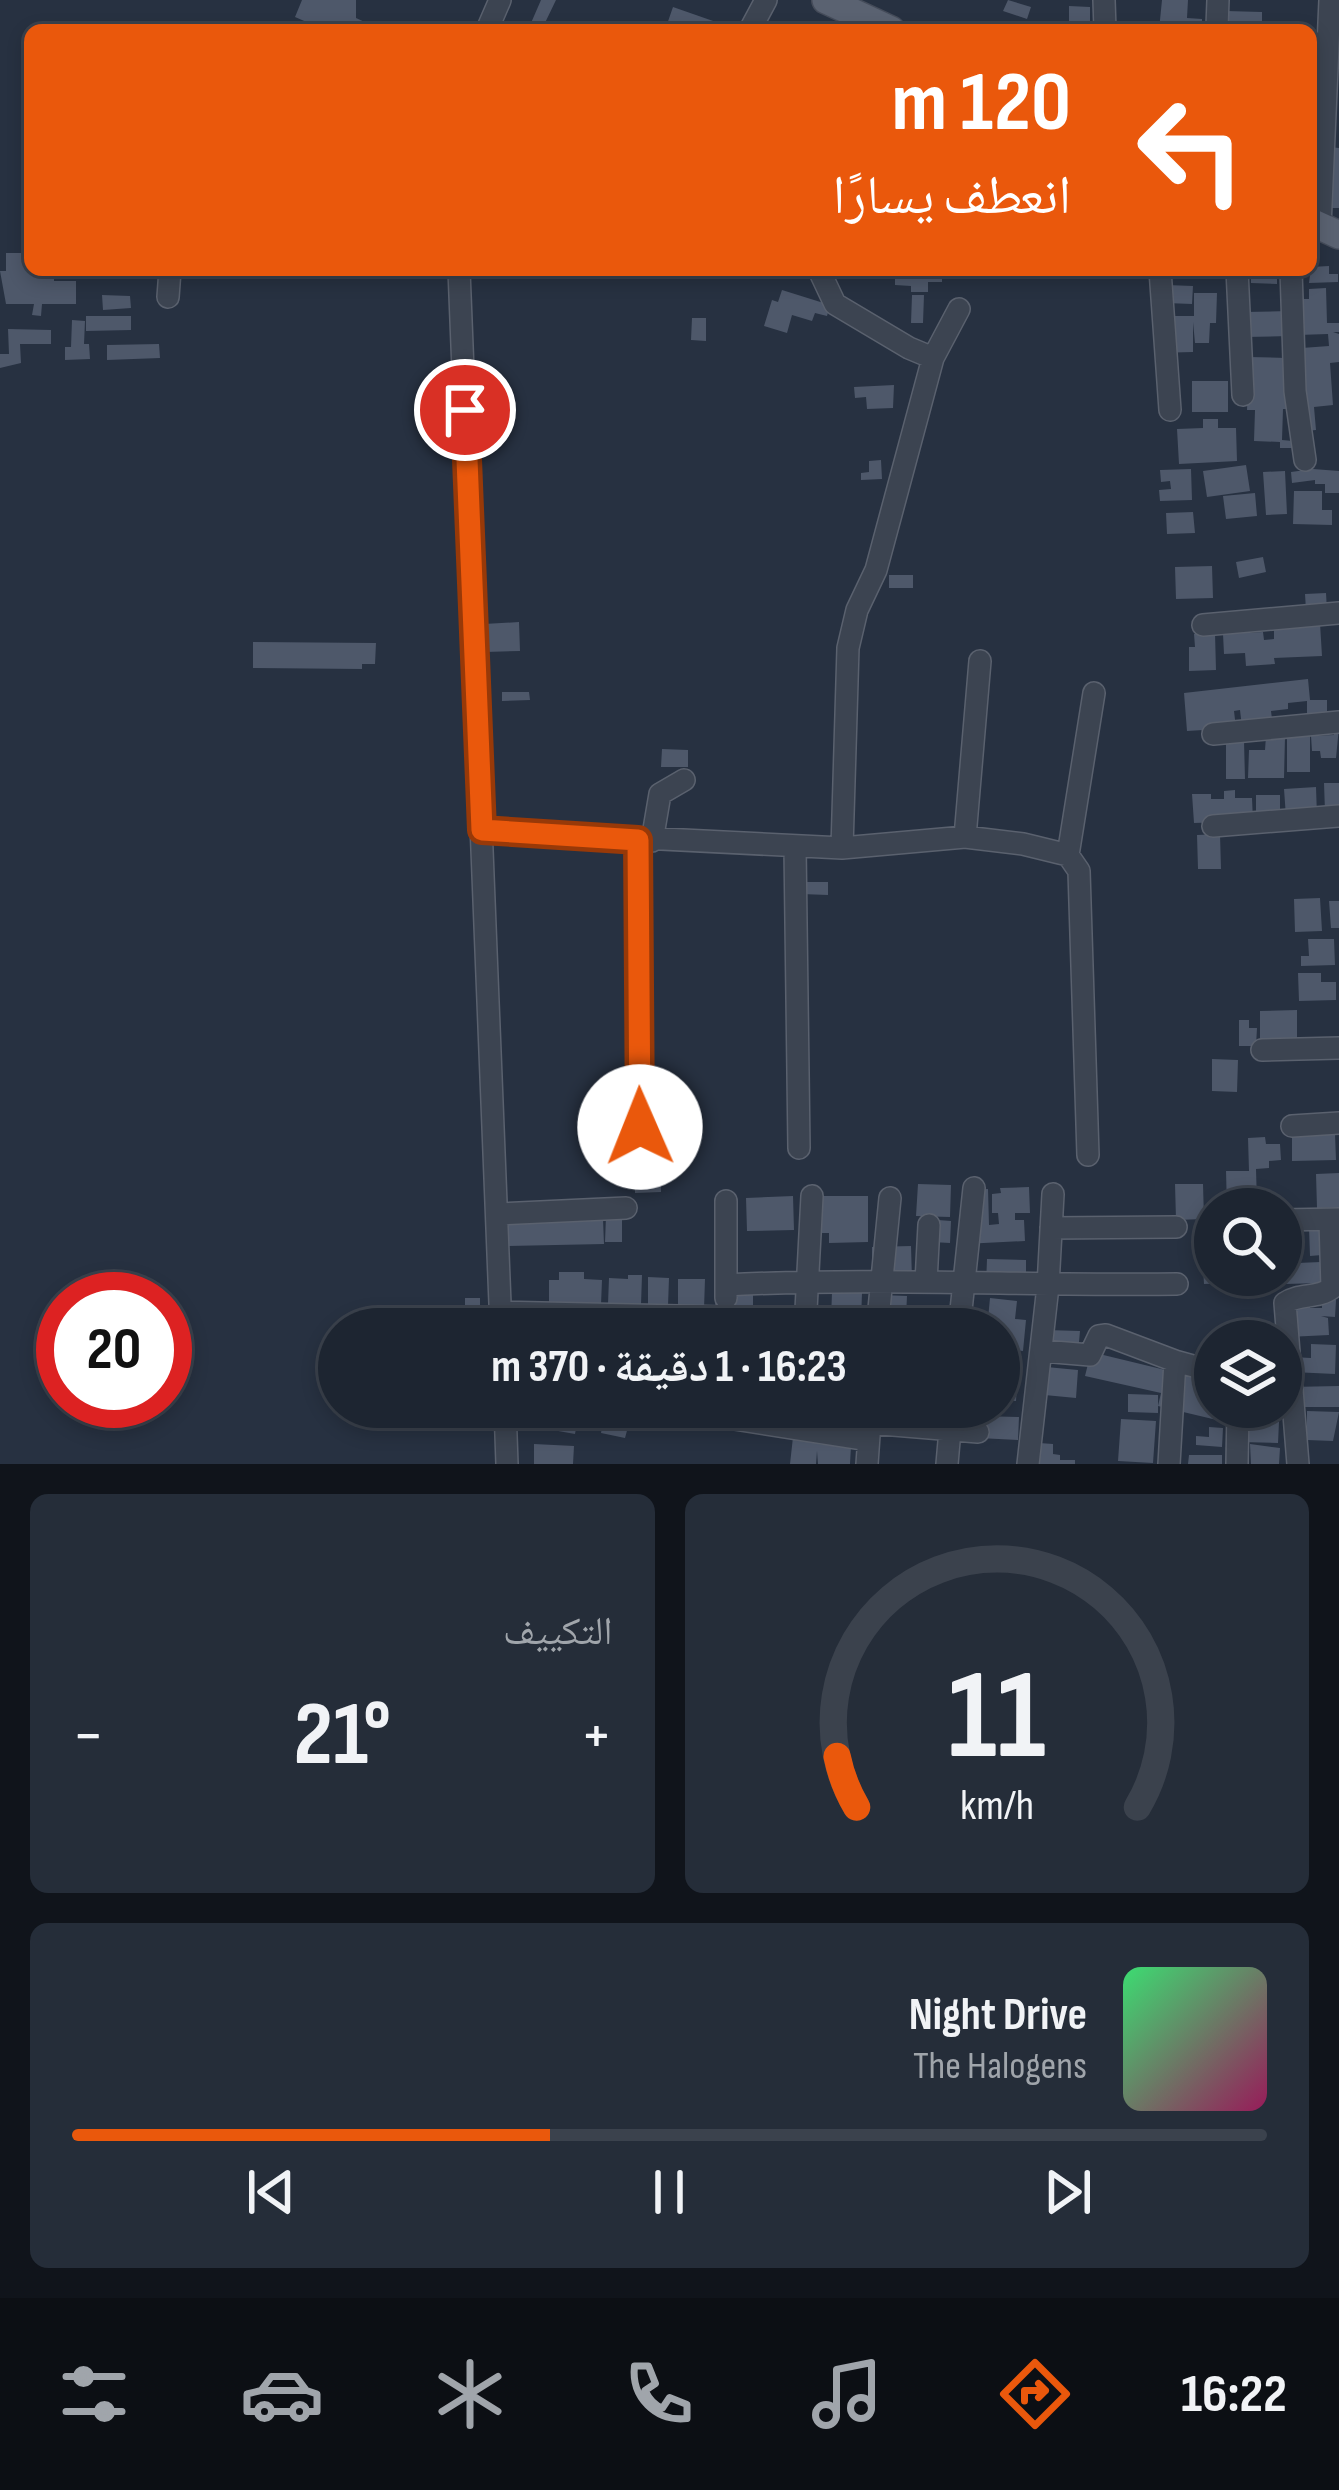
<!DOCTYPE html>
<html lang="ar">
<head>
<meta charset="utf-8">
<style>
	body { margin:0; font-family:"Sofia Sans Condensed","Noto Naskh Arabic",sans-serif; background:#252d39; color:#f1f3f6; direction:rtl; height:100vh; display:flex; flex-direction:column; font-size:45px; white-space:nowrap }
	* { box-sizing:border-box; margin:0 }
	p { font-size:39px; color:#a0a5ab }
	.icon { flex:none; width:66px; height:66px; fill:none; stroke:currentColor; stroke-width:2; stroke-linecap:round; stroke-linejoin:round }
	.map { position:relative; height:1464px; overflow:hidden; direction:ltr }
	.details { display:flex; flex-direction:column; gap:30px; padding:30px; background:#10141b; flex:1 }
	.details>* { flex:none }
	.hud { position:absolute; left:24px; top:24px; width:1293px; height:252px; border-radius:18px; box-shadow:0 6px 18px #0003,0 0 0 3px #3b424d; direction:rtl; background:#ea580c; color:#fff; overflow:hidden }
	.fabs { position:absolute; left:1194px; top:1188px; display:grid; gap:24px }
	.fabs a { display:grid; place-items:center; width:108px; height:108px; border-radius:50%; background:#1d2531; box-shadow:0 6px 18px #0003,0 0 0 3px #3b424d; font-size:60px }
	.speed { position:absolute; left:36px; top:1272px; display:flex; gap:24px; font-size:60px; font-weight:700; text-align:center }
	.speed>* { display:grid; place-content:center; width:156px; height:156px; border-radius:50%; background:#1d2531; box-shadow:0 6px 18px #0003,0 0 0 3px #3b424d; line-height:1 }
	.speed .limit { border:18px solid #d22; background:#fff; color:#111 }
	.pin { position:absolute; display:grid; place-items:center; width:102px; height:102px; color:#fff; margin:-51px; border:6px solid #fff; border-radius:50%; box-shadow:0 3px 12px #0007 }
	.me { position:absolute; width:132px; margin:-66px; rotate:359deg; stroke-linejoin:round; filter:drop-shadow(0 0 9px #0008) }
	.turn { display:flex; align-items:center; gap:42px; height:252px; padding:0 48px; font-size:54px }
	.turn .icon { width:156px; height:156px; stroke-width:2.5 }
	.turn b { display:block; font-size:84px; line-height:102px }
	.big { font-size:90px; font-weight:700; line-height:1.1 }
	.details .tile { flex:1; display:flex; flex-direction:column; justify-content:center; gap:18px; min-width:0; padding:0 42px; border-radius:18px; background:#252d39 }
	.details .dial { align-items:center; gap:0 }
	.dial svg { height:312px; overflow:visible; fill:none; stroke:#3b424d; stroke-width:7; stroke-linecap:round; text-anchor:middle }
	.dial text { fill:#f1f3f6; stroke:none }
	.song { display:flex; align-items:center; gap:36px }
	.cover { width:144px; height:144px; border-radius:18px; background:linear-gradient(135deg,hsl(140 70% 55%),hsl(330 70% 35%)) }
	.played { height:12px; border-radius:6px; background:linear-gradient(90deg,#ea580c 40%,#3b424d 40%) }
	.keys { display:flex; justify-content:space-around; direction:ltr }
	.heat { display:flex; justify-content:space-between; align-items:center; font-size:66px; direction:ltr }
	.details .tiles { flex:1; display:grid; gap:30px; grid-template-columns:1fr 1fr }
	.tile:last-child { grid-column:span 2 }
	.trip { position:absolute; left:318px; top:1308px; width:702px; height:120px; border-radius:60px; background:#1d2531; box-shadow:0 6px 18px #0003,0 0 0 3px #3b424d; font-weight:700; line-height:120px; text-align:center; direction:rtl }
	.tab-bar { display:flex; height:192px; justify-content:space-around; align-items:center; background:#0c0f14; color:#a0a5ab }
	.tab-bar .icon { width:84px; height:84px }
	.tab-bar .on { color:#ea580c }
	.tab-bar b { font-size:54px; color:#f1f3f6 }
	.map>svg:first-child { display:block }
	.building { fill:#4e586a }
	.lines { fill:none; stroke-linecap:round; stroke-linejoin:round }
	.minor-casing { stroke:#5a616e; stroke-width:24 }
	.major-casing { stroke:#454c5a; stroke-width:30 }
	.minor { stroke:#3c4451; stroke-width:21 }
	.major { stroke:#5a6271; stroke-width:27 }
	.route-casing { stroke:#983908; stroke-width:30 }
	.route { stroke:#ea580c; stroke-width:21 }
</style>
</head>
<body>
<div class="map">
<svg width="1339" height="1464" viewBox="0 0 1339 1464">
	<rect width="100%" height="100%" fill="#273141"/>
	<path class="building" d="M302 0H356V18L382 30H325L295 17Z
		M541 0H556L543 27 531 23Z
		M1008 0 1031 7 1027 19 1003 11Z
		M1162 0H1188L1187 18 1202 19V30H1159Z
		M1069 6 1090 7V23H1069Z
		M673 7 736 29V30H665Z
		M1226 11 1262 12V30H1225Z
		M1329 147 1339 148V208H1327Z
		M6 253H30V270H54V281H76V304H42L41 316 32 315 34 304H6L0 271H6Z
		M1329 266V274H1338V282L1309 283 1311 267Z
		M1251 270H1277V284L1251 283Z
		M942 273V282H928V292H911V286L895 285V274Z
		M1167 285 1193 286 1192 304 1166 303Z
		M1326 288 1327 323H1339V332H1333L1339 334V362L1330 363 1333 405 1314 407 1316 430 1293 432 1288 349 1329 346 1328 334 1298 335 1297 299H1309V289Z
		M782 290 830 305 827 316 815 313 812 321 792 315 787 333 764 326 772 300 778 302Z
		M1194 293H1217L1216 323H1210L1209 343H1195L1193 322V352L1155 353 1161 316H1194Z
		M102 295 130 296 131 308 103 310Z
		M912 295H924L923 323H911Z
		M1290 311V336L1245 337V312Z
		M86 316H131V330L86 331Z
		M692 318H706V341L691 340Z
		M72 320 85 321 84 344H89L90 359 65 360V347H71Z
		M8 329 51 330V344H20L21 363 0 368V354H9Z
		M159 344 160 358 107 360V345Z
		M1249 357 1287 358 1293 409H1283L1282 440 1293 441V448H1280V442L1254 441 1255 410H1247Z
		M1192 381H1228V412H1192Z
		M894 385 893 408 867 409 866 397 855 398 854 387Z
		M1203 419H1218V428H1236L1237 461 1179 464 1177 429 1203 428Z
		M881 460 882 479 861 480V473L869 472V461Z
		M1246 465 1250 491 1207 497 1203 471Z
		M1191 469 1192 500 1160 501 1159 490 1171 489 1170 481 1161 482 1160 470Z
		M1313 469 1339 471V493H1325V484H1315V480L1292 483 1291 472Z
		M1285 471 1287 514 1266 515 1263 472Z
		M1294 491H1322V510H1332V525L1293 524Z
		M1255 493 1257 516 1226 519 1223 496Z
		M1193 512 1195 533 1167 534 1166 513Z
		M1263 557 1266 572 1239 578 1236 562Z
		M1212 566 1213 598 1176 599 1175 567Z
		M889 575H913V588H889Z
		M1326 593 1327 610H1306L1305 594Z
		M519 622 520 651 485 652 484 624Z
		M1320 623 1322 656 1274 658 1275 664 1246 666 1245 653 1224 654 1223 634 1263 632 1264 640 1274 639V625Z
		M1215 633 1216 670 1189 671V647H1195L1194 634Z
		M253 642 376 643 375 664H362V669L253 668Z
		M1308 679 1310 700H1327V720H1307V701L1288 703V709L1271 711 1272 719 1242 727 1240 710 1234 711 1236 728 1187 731 1184 693Z
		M502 692H529L530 700 502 701Z
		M1334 727H1339L1336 758H1321L1320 751H1312L1311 736 1334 735Z
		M1310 731V772H1287V732Z
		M1266 736 1285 737 1284 778H1248L1249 750H1265Z
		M1244 741 1245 779H1226V742Z
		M662 749 688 750V767H661Z
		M1324 783H1339V812H1325Z
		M1316 787 1317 816 1286 817 1284 789Z
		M1235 790V798H1252L1253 821 1194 823 1192 794H1211V799H1224V791Z
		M1256 795H1280V819H1256Z
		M1220 834 1221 869H1198L1197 835Z
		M801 882H828V895L801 894Z
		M1320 898 1322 931 1295 932 1294 899Z
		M1329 901H1339V928H1331Z
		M1308 939H1334L1335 965 1301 966V956H1309Z
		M1298 973H1321V982H1336V1000L1299 1001Z
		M1297 1010V1045H1260V1011Z
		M1239 1020H1249V1028H1257L1256 1046H1239Z
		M1212 1059 1238 1060 1237 1092 1212 1091Z
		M633 1096H659L661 1192 635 1193Z
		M1335 1134 1336 1160 1292 1161V1135Z
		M1265 1137 1266 1144H1280L1281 1160 1269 1161V1168L1256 1169 1257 1203 1247 1204V1209H1227L1226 1171H1249L1248 1138Z
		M1339 1173V1207L1317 1208 1316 1174Z
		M918 1184 951 1185 950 1217 916 1216Z
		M1175 1184H1203L1204 1219 1176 1220Z
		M1029 1187 1030 1213H1015V1220H1024L1025 1241 964 1244 962 1190 988 1189 989 1225 999 1224 998 1213H992V1194L1001 1193 1000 1188Z
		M793 1196 794 1230 747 1231 746 1198Z
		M805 1196H868V1242L829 1243V1233H805Z
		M606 1216H622V1242H605Z
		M603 1219 604 1244 508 1246 507 1222Z
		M925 1219 951 1221 950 1243 932 1242Z
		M1309 1228H1320L1322 1255 1310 1256Z
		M1204 1242H1215V1266L1203 1265Z
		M911 1246 912 1279H872V1247Z
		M1281 1246H1297V1263L1321 1262V1283L1285 1284Z
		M987 1259 1026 1260V1278L986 1285Z
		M1203 1267H1215V1275H1229V1283L1204 1284Z
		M559 1272H584V1279L602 1280 601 1305 549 1304V1280H559Z
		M628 1275H642L641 1305 608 1304 609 1278 628 1279Z
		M648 1277 669 1278 668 1306 648 1305Z
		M678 1279H705L704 1309 678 1308Z
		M832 1292 862 1293 861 1321 831 1320Z
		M715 1294 753 1295V1322L716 1323Z
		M881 1295 907 1296 906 1317 880 1315Z
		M465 1298H480V1313H465Z
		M990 1298 1017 1301 1015 1319 1026 1320 1023 1351 999 1348V1329H987Z
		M1322 1300H1336L1335 1317 1321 1316 1328 1318 1329 1335 1288 1337 1286 1303 1310 1302V1308H1322Z
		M1262 1329 1264 1341H1236L1235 1333Z
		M1046 1330 1080 1331 1078 1353 1045 1352Z
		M1311 1344 1336 1345 1335 1374 1292 1372V1357L1311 1358Z
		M999 1352 1019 1353 1016 1401 999 1400Z
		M1091 1352 1215 1382V1407H1224L1221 1421 1158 1406 1161 1393 1085 1376Z
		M1036 1366 1078 1370 1076 1398 1034 1394Z
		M1339 1386V1407H1290V1387Z
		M1128 1394 1158 1395V1413L1128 1412Z
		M551 1407H580L575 1434 547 1429Z
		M824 1407H855V1432L824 1430Z
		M904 1407H929L927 1430 902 1429Z
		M1307 1411 1339 1412 1333 1441 1307 1440Z
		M980 1416 1019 1417 1018 1440 979 1438Z
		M1121 1419 1156 1421 1153 1463 1118 1461Z
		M603 1421 628 1427 625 1438 601 1433Z
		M1240 1421 1279 1422 1278 1443 1239 1442Z
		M1209 1427 1223 1428 1222 1447 1196 1445V1436L1209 1437Z
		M793 1437 818 1439V1444L851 1446 850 1464H818L817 1451 816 1464H790Z
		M1025 1442 1053 1444V1454L1060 1455V1460H1075V1464H1024Z
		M534 1444 574 1446 573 1464H534Z
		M1250 1444 1280 1448 1279 1464H1251Z
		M1189 1455H1222V1464H1188Z"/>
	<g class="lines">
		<g class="minor-casing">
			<path id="minor" d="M1104 0 1105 30
				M1217 27 1218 0
				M487 30 500 0
				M750 30 766 0
				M1320 227 1330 0
				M459 270 501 1329
				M819 270 835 304 909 348 933 358
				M1160 270 1170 410
				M1237 270 1243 395
				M1291 270 1295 391 1305 460
				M168 297 170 270
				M1203 625 1339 613
				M1213 734 1339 722
				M1213 826 1339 816
				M481 830 842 848 965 837 1023 844 1068 855 1079 871 1088 1155
				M965 837 980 661
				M638 840 641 1175
				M652 841 660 794 684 780
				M795 847 799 1148
				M842 848 848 648 857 610 876 570 933 358 959 309
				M1068 855 1094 693
				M1262 1050 1339 1048
				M1292 1126 1339 1123
				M497 1214 626 1208
				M1281 1220 1339 1219
				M1051 1228 1176 1227
				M926 1282 929 1225
				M726 1285C876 1277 1027 1286 1177 1284
				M726 1298V1201
				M501 1312 725 1317
				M805 1329 812 1196
				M877 1329 890 1198
				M959 1329 974 1188
				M1042 1351 1090 1355 1099 1336 1106 1335 1175 1361 1169 1464
				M1175 1361 1215 1372
				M505 1407 507 1464
				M658 1407 868 1440
				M869 1423 978 1432
				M867 1464 871 1407
				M947 1464 952 1407
				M1028 1464 1048 1286 1053 1194
				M1237 1464 1238 1407
				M1298 1464 1285 1303C1299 1293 1318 1299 1332 1288L1330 1220"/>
		</g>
		<g class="major-casing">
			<path id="major" d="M826 0 891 30
				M1311 222 1339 235"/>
		</g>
		<use href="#minor" class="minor"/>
		<use href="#major" class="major"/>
	</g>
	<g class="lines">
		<g class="route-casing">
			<path id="route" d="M465 410 482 830 638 840 640 1127"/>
		</g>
		<use href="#route" class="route"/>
	</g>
</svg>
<div class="fabs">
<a><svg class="icon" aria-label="search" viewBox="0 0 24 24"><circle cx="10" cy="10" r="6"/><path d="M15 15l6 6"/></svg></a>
<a><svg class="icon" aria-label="layers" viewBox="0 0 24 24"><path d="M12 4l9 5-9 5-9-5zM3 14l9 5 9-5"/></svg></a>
</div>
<div class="speed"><div class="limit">20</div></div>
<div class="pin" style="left:465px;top:410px;background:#d93025"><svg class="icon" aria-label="arrive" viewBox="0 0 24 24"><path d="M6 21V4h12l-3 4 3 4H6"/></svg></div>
<svg class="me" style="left:640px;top:1127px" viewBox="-20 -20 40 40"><circle r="19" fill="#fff"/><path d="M0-13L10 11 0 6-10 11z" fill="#ea580c"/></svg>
<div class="trip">16:23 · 1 دقيقة · 370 m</div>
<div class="hud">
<div class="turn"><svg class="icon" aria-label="left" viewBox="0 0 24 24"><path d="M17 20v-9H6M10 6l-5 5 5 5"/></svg><div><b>120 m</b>انعطف يسارًا</div></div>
</div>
</div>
<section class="details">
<div class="tiles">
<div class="tile dial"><svg viewBox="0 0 100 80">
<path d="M14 69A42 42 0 1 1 86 69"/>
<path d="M14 69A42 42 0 0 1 9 56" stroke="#ea580c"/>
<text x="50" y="56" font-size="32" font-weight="700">11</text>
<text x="50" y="72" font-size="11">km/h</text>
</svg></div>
<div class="tile"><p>التكييف</p>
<div class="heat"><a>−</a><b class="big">21°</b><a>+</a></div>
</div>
<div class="tile">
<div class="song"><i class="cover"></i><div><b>Night Drive</b><p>The Halogens</p></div></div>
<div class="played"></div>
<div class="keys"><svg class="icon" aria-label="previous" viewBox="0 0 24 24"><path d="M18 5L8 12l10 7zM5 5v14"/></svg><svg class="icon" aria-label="pause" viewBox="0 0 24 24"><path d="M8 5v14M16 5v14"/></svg><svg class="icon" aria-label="next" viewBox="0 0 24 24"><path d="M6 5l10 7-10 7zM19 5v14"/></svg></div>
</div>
</div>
</section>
<nav class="tab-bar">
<b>16:22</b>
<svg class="icon on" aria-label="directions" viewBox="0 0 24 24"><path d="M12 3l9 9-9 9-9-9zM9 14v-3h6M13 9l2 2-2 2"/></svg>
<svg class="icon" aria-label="music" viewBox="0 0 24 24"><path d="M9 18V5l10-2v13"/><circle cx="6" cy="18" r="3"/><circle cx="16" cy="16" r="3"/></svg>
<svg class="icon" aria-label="phone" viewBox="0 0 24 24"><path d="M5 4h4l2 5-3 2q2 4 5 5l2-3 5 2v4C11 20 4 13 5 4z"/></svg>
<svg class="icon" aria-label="climate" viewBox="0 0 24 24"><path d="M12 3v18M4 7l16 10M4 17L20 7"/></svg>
<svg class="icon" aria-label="car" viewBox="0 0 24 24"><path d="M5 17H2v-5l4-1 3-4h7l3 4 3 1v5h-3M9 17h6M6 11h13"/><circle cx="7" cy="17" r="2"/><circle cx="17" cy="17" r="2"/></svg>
<svg class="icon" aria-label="filters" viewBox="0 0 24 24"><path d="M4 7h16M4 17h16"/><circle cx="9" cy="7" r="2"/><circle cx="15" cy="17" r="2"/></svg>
</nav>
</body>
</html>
